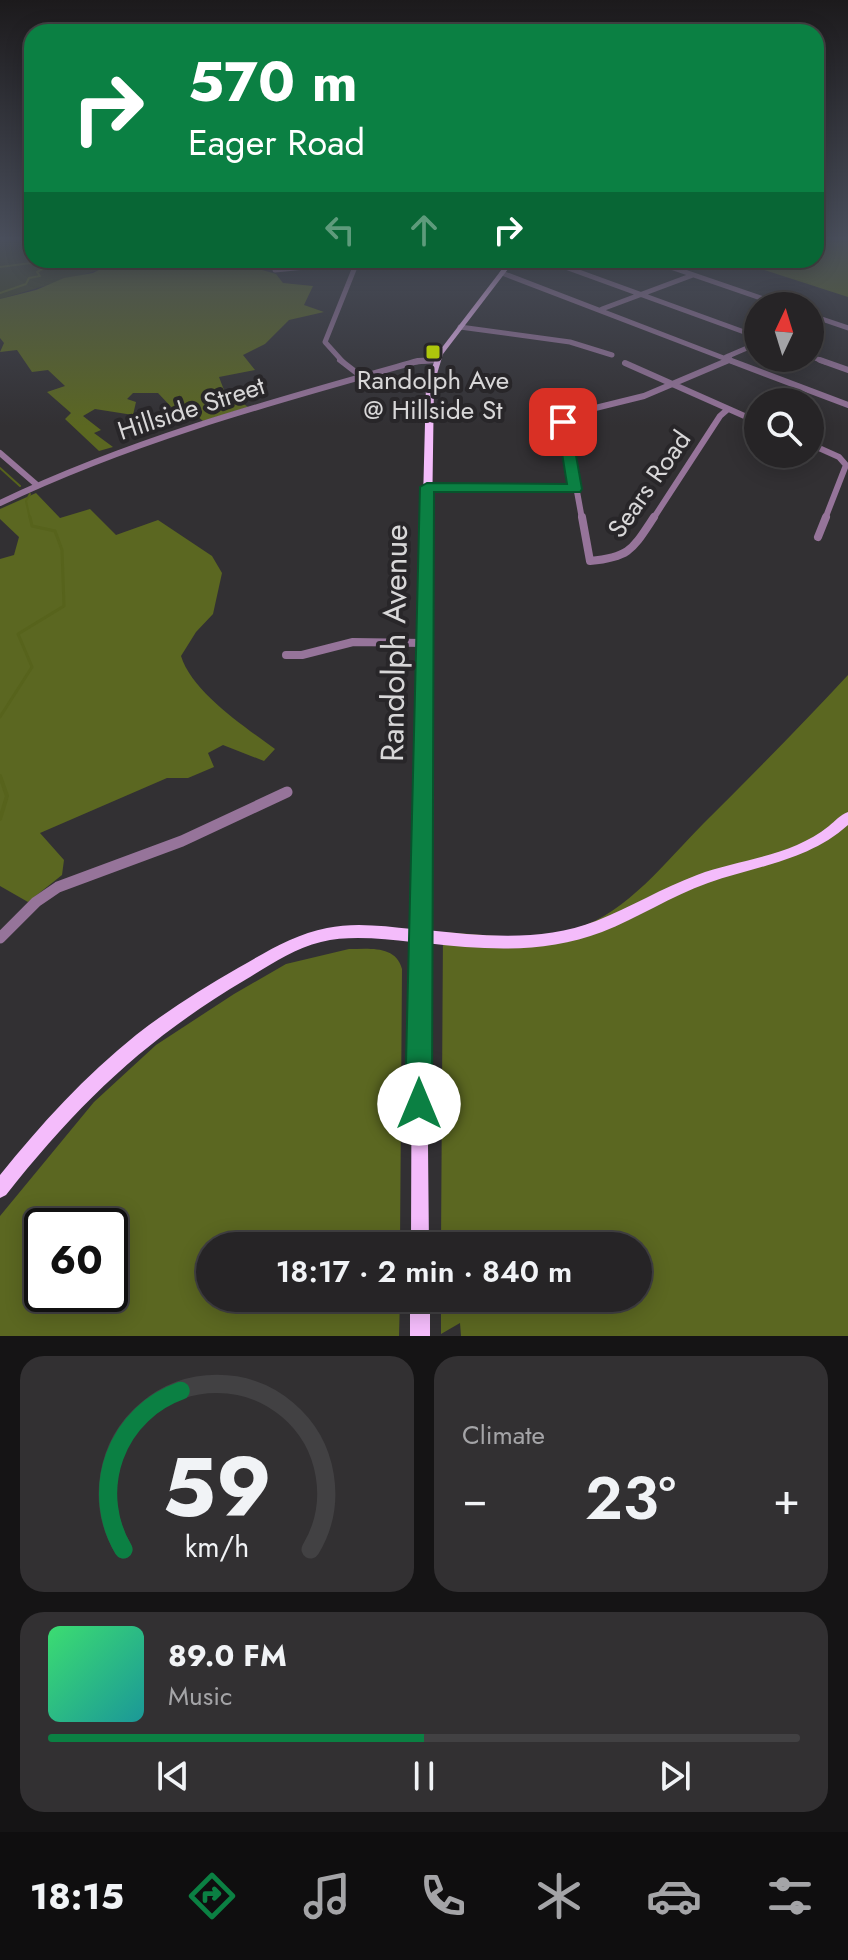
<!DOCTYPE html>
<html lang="en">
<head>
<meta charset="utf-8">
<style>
	body { margin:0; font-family:Jost,sans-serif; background:#323032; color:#f1f3f6; height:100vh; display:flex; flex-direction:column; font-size:30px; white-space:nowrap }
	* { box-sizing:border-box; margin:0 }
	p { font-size:26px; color:#a4a4a7 }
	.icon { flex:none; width:44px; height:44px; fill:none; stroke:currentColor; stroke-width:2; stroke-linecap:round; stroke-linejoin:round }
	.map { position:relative; height:1336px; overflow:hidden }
	.side { display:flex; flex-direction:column; gap:20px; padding:20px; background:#151415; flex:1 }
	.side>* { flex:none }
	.top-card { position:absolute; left:24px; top:24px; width:800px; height:244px; border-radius:24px; box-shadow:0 4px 20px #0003,0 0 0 2px #424143; background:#0b8043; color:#fff; overflow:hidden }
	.needle { width:52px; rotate:4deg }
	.fabs { position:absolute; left:744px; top:292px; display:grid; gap:16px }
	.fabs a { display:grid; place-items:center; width:80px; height:80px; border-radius:50%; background:#262426; box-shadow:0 4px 20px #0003,0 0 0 2px #424143; font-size:40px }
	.speed { position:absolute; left:24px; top:1208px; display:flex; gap:16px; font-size:40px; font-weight:700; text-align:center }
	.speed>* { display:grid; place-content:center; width:104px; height:104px; border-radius:50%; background:#262426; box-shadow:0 4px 20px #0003,0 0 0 2px #424143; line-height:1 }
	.speed .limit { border:4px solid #111; border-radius:12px; background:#fff; color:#111 }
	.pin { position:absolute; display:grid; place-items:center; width:68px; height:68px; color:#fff; margin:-34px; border-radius:16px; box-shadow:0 4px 12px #0006 }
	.me { position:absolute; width:88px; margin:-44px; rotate:0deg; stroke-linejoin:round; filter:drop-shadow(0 0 6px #0008) }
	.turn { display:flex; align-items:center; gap:28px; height:168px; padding:0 32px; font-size:36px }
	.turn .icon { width:104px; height:104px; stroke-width:2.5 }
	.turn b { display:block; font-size:56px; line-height:68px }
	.lanes { display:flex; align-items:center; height:76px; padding:0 32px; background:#0003; justify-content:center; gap:40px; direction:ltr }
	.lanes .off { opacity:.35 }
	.big { font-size:60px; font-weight:600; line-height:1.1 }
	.side .card { flex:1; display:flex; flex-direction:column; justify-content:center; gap:12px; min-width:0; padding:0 28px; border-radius:24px; background:#323032 }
	.side .dial { align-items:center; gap:0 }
	.dial svg { height:208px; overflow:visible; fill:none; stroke:#424143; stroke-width:7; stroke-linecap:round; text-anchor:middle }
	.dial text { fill:#f1f3f6; stroke:none }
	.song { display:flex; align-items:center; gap:24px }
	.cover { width:96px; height:96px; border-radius:12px; background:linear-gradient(135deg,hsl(140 70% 55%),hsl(180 70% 35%)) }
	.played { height:8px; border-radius:4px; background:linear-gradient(90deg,#0b8043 50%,#424143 50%) }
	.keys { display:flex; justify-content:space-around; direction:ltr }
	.heat { display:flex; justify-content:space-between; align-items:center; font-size:44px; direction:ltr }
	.side .tiles { flex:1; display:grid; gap:20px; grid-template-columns:1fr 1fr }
	.card:last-child { grid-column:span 2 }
	.trip { position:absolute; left:196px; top:1232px; width:456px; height:80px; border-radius:40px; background:#262426; box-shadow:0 4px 20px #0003,0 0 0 2px #424143; font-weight:600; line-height:80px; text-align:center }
	.dock { display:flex; height:128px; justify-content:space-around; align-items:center; background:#0f0e0f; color:#a4a4a7 }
	.dock .icon { width:56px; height:56px }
	.dock .active { color:#0b8043 }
	.dock b { font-size:36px; color:#f1f3f6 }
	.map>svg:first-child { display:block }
	.green { fill:#3e451f }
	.forest { fill:#5b6721; fill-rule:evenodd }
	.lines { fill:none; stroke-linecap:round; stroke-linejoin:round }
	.stream-far2 { stroke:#57631c; stroke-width:2 }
	.stream-far1 { stroke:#57631c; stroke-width:3 }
	.stream { stroke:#57631c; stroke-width:4 }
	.minor-far3 { stroke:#96749a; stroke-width:5 }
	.minor-far2 { stroke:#96749a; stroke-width:6 }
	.minor-far1 { stroke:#96749a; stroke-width:8 }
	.minor { stroke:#96749a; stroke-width:11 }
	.major { fill:#f4bcfb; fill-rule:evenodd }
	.route { fill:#0b8043; stroke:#07532c; stroke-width:2 }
	.poi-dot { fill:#aec60c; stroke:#282629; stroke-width:3 }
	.labels { text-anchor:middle; stroke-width:8; stroke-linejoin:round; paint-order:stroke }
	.far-poi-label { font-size:26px; fill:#d8d7d8; stroke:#282629 }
	.far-street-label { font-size:26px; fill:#d8d7d8; stroke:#282629 }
	.street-label { font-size:32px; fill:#d8d7d8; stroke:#282629 }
</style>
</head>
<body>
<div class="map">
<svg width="848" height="1336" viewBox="0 0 848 1336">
	<rect width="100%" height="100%" fill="#323033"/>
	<path class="green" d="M0 239H32V260H154L139 264H119L0 299Z"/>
	<path class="forest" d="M816 239H848V297L733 260H816Z
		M154 260H261L257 265 259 269 276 274 283 283 313 286 304 305 324 312 289 320 265 344 243 355 255 370 219 377 224 390 248 407 203 421 188 408 175 411 158 393H133L127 399 136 402 133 415 95 409 83 416 101 430 94 433 113 447 99 451 65 419 71 413 47 392 65 386 48 370 32 372 17 350 0 352 4 343 0 338V299L36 290 64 278 93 273 108 265Z
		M36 493 60 518 90 509 116 535 158 520 212 556 222 573 213 614 196 632 181 656C192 692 245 727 275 749L264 761 223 745 208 753 214 767 188 778H167L40 833 64 860 62 875 28 902 0 886V559L14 555 19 537 0 519V509Z
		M848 675V1336H461L460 1323 441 1334V1298H638V1246H441L443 932C488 935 533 942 577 928 627 913 667 860 703 824 752 775 801 726 848 675Z
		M349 949C369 949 396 945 402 969L400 1246H210V1298H400L399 1336H0V1216L94 1102 156 1045 234 994 286 964ZM110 1226V1294H42V1226Z"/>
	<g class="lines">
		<path class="stream-far2" d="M0 267 55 260
			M0 293 26 284 29 278 40 276 37 272 59 260
			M0 468 20 486
			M30 494 26 501 30 519"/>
		<path class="stream-far1" d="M0 717 32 667 18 634 64 606 62 550 55 531 32 526 30 517"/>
		<path class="stream" d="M0 776 7 796 0 819"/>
		<path class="minor-far3" d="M546 260 758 337
			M650 260 784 306
			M275 270 375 260
			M502 273 734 362
			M602 309 693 275
			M810 315 848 328
			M460 327 570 342 612 355
			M810 356 825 362
			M726 357 747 348
			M343 362 325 342 355 267 354 262
			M416 362 437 360
			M724 362 730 359"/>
		<path class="minor-far2" d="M340 360 362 377
			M729 360 848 405
			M820 360 848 370
			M625 363 758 422
			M810 444 839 457 846 465 825 519
			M0 453 37 485
			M427 487 575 489
			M0 503C134 439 275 401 418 361L437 360
			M582 519 564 420 575 413 644 396 729 360
			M653 519 720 416 728 409"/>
		<path class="minor-far1" d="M582 517 590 561C630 557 632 550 654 517
			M818 537 826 517
			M286 655H302L353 642 424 643"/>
		<path class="minor" d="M0 938 36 902 58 887 182 841 287 792"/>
		<path class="major" d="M509 260H515L443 354 434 384 426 930C483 936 542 942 596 921 631 907 662 888 697 875 729 863 765 859 797 845 808 840 819 834 829 826 835 821 840 815 848 812V825C808 861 756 866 708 883 671 896 638 918 602 932 545 954 486 950 426 943L429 1246H411L412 942C382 939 350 935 321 942 293 949 268 966 245 980 144 1040 78 1104 6 1195L0 1198V1175C41 1124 85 1076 136 1035 168 1010 203 988 238 968 266 952 295 934 327 928 354 922 384 926 412 929L426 384 437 354Z
			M410 1298H430V1336H410Z"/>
	</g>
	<linearGradient id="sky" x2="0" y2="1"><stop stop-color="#1c1a1c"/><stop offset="0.56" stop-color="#494e5b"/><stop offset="1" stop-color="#494e5b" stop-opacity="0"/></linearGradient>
	<rect width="848" height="426" fill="url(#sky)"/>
	<path class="route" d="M563 418 570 422 582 489 580 492H434L432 1104 428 1114 419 1118 409 1114 405 1104 420 487 427 483 567 484 557 422Z"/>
	<rect class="poi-dot" x="425" y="344" width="16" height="16" rx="4"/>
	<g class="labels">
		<g class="far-poi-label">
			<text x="433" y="389">Randolph Ave<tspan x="433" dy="30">@ Hillside St</tspan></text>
		</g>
		<g class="far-street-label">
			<text transform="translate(191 408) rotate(-18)" y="9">Hillside Street</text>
			<text transform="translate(649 484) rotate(-55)" y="9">Sears Road</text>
		</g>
		<g class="street-label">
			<text transform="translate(394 643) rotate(-89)" y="11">Randolph Avenue</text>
		</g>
	</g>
</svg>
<div class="fabs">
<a><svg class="needle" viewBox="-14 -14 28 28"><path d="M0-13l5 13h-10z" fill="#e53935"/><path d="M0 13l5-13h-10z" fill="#a4a4a7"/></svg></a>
<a><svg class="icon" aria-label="search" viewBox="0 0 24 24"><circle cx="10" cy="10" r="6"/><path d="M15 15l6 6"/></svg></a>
</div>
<div class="speed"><div class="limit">60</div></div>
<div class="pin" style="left:563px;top:422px;background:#d93025"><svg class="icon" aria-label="arrive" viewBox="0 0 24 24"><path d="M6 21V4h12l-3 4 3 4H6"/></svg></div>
<svg class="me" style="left:419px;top:1104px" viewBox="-20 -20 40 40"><circle r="19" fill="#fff"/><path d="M0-13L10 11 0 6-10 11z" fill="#0b8043"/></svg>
<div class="trip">18:17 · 2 min · 840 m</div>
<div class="top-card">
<div class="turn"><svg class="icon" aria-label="right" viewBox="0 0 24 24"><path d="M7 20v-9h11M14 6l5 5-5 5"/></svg><div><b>570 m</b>Eager Road</div></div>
<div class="lanes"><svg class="icon off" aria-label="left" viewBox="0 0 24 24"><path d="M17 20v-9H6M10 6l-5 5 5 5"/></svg><svg class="icon off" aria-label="ahead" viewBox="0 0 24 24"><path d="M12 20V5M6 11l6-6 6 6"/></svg><svg class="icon" aria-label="right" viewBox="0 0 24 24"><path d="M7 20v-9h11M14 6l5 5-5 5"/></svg></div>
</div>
</div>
<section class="side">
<div class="tiles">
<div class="card dial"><svg viewBox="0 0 100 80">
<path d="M14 69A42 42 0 1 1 86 69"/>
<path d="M14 69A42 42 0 0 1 36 8" stroke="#0b8043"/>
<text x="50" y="56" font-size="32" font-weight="700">59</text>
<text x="50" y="72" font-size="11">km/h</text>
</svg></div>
<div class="card"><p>Climate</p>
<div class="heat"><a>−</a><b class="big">23°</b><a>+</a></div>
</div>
<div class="card">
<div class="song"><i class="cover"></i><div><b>89.0 FM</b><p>Music</p></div></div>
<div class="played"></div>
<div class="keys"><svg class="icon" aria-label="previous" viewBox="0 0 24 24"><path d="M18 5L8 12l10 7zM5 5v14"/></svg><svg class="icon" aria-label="pause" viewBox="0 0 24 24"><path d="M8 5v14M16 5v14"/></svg><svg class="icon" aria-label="next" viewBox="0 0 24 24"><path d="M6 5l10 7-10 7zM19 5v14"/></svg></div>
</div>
</div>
</section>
<nav class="dock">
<b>18:15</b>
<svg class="icon active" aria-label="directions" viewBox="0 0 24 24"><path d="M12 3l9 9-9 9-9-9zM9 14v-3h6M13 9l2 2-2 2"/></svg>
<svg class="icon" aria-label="music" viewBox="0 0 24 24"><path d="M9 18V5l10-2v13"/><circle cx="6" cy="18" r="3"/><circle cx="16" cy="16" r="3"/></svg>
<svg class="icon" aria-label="phone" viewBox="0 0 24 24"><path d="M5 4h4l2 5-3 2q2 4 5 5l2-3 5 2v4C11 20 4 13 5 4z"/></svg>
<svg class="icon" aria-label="climate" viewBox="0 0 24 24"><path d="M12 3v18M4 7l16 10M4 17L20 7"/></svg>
<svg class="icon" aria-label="car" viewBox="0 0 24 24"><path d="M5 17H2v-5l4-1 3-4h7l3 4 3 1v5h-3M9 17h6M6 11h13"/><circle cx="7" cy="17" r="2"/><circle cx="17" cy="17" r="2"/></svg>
<svg class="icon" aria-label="filters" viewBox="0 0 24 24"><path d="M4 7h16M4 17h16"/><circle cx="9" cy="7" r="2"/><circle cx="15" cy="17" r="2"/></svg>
</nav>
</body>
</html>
